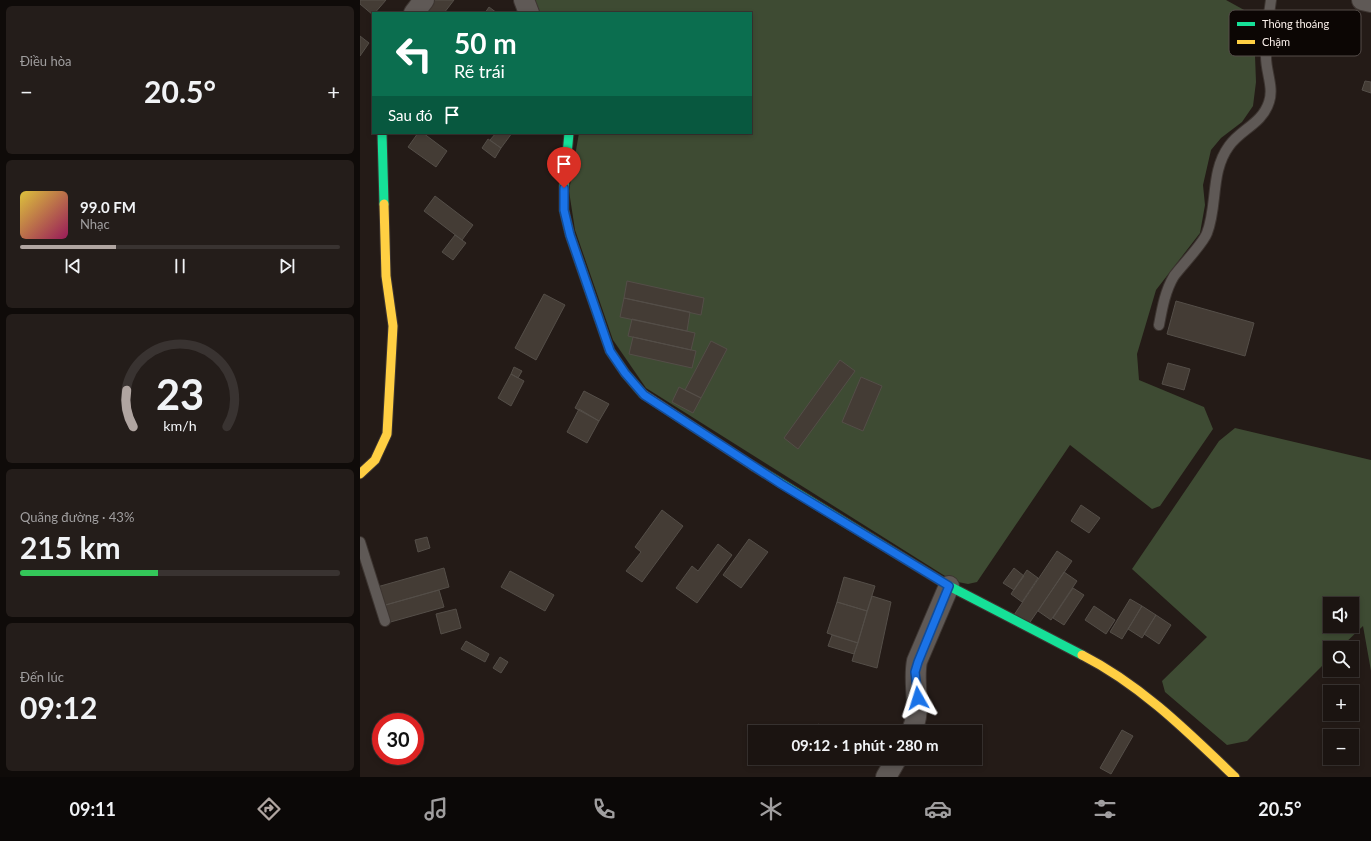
<!DOCTYPE html>
<html lang="vi">
<head>
<meta charset="utf-8">
<style>
	body { margin:0; font-family:Lato,sans-serif; background:#241d1a; color:#f1f3f6; height:100vh; display:flex; flex-direction:column; font-size:15px; white-space:nowrap }
	* { box-sizing:border-box; margin:0 }
	p { font-size:13px; color:#a09e9f }
	.icon { flex:none; width:22px; height:22px; fill:none; stroke:currentColor; stroke-width:2; stroke-linecap:round; stroke-linejoin:round }
	.map { position:relative; flex:1; overflow:hidden }
	.side { display:flex; flex-direction:column; gap:6px; padding:6px; background:#0f0b09; width:360px }
	.side>* { flex:none }
	.guide { position:absolute; left:12px; top:12px; width:380px; height:122px; border-radius:0px; box-shadow:0 2px 6px #0003,0 0 0 1px #393331; background:#0b6e4f; color:#fff; overflow:hidden }
	.buttons { position:absolute; left:963px; top:597px; display:grid; gap:8px }
	.buttons a { display:grid; place-items:center; width:36px; height:36px; border-radius:0px; background:#1b1411; box-shadow:0 2px 6px #0003,0 0 0 1px #393331; font-size:20px }
	.speed { position:absolute; left:12px; top:713px; display:flex; gap:8px; font-size:20px; font-weight:700; text-align:center }
	.speed>* { display:grid; place-content:center; width:52px; height:52px; border-radius:50%; background:#1b1411; box-shadow:0 2px 6px #0003,0 0 0 1px #393331; line-height:1 }
	.speed .limit { border:6px solid #d22; background:#fff; color:#111 }
	.pin { position:absolute; display:grid; place-items:center; width:34px; height:34px; color:#fff; margin:-41px -17px; border-radius:50% 50% 50% 0; rotate:-45deg; box-shadow:0 0 4px #0007 }
	.pin .icon { rotate:45deg }
	.me { position:absolute; width:44px; margin:-22px; rotate:354deg; stroke-linejoin:round; filter:drop-shadow(0 0 3px #0008) }
	.turn { display:flex; align-items:center; gap:14px; height:84px; padding:0 16px; font-size:18px }
	.turn .icon { width:52px; height:52px; stroke-width:2.5 }
	.turn b { display:block; font-size:28px; line-height:34px }
	.then { display:flex; align-items:center; height:38px; padding:0 16px; background:#0003; gap:8px; font-size:15px }
	.big { font-size:30px; font-weight:700; line-height:1.1 }
	.side .widget { flex:1; display:flex; flex-direction:column; justify-content:center; gap:6px; min-width:0; padding:0 14px; border-radius:6px; background:#241d1a }
	.side .dial { align-items:center; gap:0 }
	.dial svg { height:104px; overflow:visible; fill:none; stroke:#393331; stroke-width:7; stroke-linecap:round; text-anchor:middle }
	.dial text { fill:#f1f3f6; stroke:none }
	.song { display:flex; align-items:center; gap:12px }
	.cover { width:48px; height:48px; border-radius:6px; background:linear-gradient(135deg,hsl(50 70% 55%),hsl(330 70% 35%)) }
	.played { height:4px; border-radius:2px; background:linear-gradient(90deg,#b0a5a1 30%,#393331 30%) }
	.keys { display:flex; justify-content:space-around; direction:ltr }
	.heat { display:flex; justify-content:space-between; align-items:center; font-size:22px; direction:ltr }
	.charge { height:6px; border-radius:3px; background:linear-gradient(90deg,#34c759 43%,#393331 0) }
	.trip { position:absolute; left:388px; top:725px; width:234px; height:40px; border-radius:0px; background:#1b1411; box-shadow:0 2px 6px #0003,0 0 0 1px #393331; font-weight:700; line-height:40px; text-align:center }
	.menu { display:flex; height:64px; justify-content:space-around; align-items:center; background:#0b0807; color:#a09e9f }
	.menu .icon { width:28px; height:28px }
	.menu .selected { color:#b0a5a1 }
	.menu b { font-size:18px; color:#f1f3f6 }
	main { display:flex; flex:1; min-height:0 }
	.map>svg:first-child { display:block }
	.forest { fill:#3e4b33; fill-rule:evenodd }
	.building { fill:#443c35; stroke:#544e48 }
	.lines { fill:none; stroke-linecap:round; stroke-linejoin:round }
	.lane-casing { stroke:#3d3531; stroke-width:12 }
	.street-casing { stroke:#3d3531; stroke-width:22 }
	.fast-casing { stroke:#3d3531; stroke-width:11 }
	.slow-casing { stroke:#3d3531; stroke-width:11 }
	.lane { stroke:#5f5956; stroke-width:10 }
	.street { stroke:#5f5956; stroke-width:20 }
	.fast { stroke:#16e098; stroke-width:9 }
	.slow { stroke:#ffcf43; stroke-width:9 }
	.route-casing { stroke:#114b97; stroke-width:10 }
	.route { stroke:#1a73e8; stroke-width:7 }
	.key { fill:#0c0604; stroke:#544c49; stroke-width:1 }
	.key-label { font-size:11px; fill:#fbf0eb }
</style>
</head>
<body>
<main>
<section class="side">
<div class="widget"><p>Điều hòa</p>
<div class="heat"><a>−</a><b class="big">20.5°</b><a>+</a></div>
</div>
<div class="widget">
<div class="song"><i class="cover"></i><div><b>99.0 FM</b><p>Nhạc</p></div></div>
<div class="played"></div>
<div class="keys"><svg class="icon" aria-label="previous" viewBox="0 0 24 24"><path d="M18 5L8 12l10 7zM5 5v14"/></svg><svg class="icon" aria-label="pause" viewBox="0 0 24 24"><path d="M8 5v14M16 5v14"/></svg><svg class="icon" aria-label="next" viewBox="0 0 24 24"><path d="M6 5l10 7-10 7zM19 5v14"/></svg></div>
</div>
<div class="widget dial"><svg viewBox="0 0 100 80">
<path d="M14 69A42 42 0 1 1 86 69"/>
<path d="M14 69A42 42 0 0 1 9 41" stroke="#b0a5a1"/>
<text x="50" y="56" font-size="32" font-weight="700">23</text>
<text x="50" y="72" font-size="11">km/h</text>
</svg></div>
<div class="widget"><p>Quãng đường · 43%</p><b class="big">215 km</b><div class="charge"></div></div>
<div class="widget"><p>Đến lúc</p><b class="big">09:12</b></div>
</section>
<div class="map">
<svg width="1011" height="777" viewBox="0 0 1011 777">
	<rect width="100%" height="100%" fill="#241b17"/>
	<path class="forest" d="M174 0H866L895 16 898 31 895 56 896 82 893 106 882 122 861 138 851 150 843 185 845 205 840 233 796 290 777 354 779 380 844 407 853 429 800 506 792 509 710 445 617 582 608 584 593 581 286 388 253 340 215 230 209 191 219 133H391V13H175Z
		M875 428 1011 460V671L1003 626 980 648H970V658L887 741 867 745 805 692 802 681 847 637 772 569 859 441ZM970 604H992V626H970Z"/>
	<path class="building" d="M0 0H26L13 15 0 4Z
		M72 0H94L84 13H62Z
		M129 7 137 13H125Z
		M0 36 9 43 0 56Z
		M1005 81 1011 82V93L1002 90Z
		M58 133H63L87 151 76 167 48 147Z
		M136 133H152L141 148 130 140Z
		M128 139 141 148 135 158 122 148Z
		M75 196 113 225 102 240 64 211Z
		M95 235 106 243 93 260 82 252Z
		M267 281 344 298 341 315 264 298Z
		M184 294 205 305 176 360 155 348Z
		M264 298 330 312 327 331 260 317Z
		M816 301 894 323 885 356 807 334Z
		M272 319 335 333 331 350 268 336Z
		M273 337 336 351 332 368 269 354Z
		M351 341 367 349 341 398 325 390Z
		M480 360 495 371 438 449 424 438Z
		M808 363 830 369 824 390 802 384Z
		M154 367 162 371 158 378 151 374Z
		M151 374 164 381 151 406 138 398Z
		M501 377 522 386 503 431 482 422Z
		M319 387 341 398 333 413 312 402Z
		M224 391 249 404 239 421 215 408Z
		M219 409 239 421 227 443 207 432Z
		M721 505 740 518 729 533 711 521Z
		M302 510 323 526 282 582 266 571 281 552 275 547Z
		M67 537 70 548 58 552 55 540Z
		M389 539 408 552 381 588 363 575Z
		M358 544 372 555 337 603 316 588 332 566 338 571Z
		M697 551 712 561 668 625 654 615Z
		M84 568 89 587 22 606 17 587Z
		M654 568 664 576 654 590 643 583Z
		M667 570 678 578 662 602 651 594Z
		M150 571 194 595 185 611 141 587Z
		M704 572 717 581 691 620 678 611Z
		M484 577 515 586 507 611 477 602Z
		M713 588 724 595 704 625 693 618Z
		M79 590 84 607 27 623 22 606Z
		M512 596 531 602 517 668 492 661Z
		M770 599 782 606 762 639 750 632Z
		M477 602 507 611 498 643 467 633Z
		M734 606 755 620 746 634 725 620Z
		M782 606 796 615 782 638 768 629Z
		M96 609 101 628 81 634 76 614Z
		M796 615 811 625 799 644 784 634Z
		M472 635 498 643 494 654 468 646Z
		M106 641 129 654 125 662 101 649Z
		M140 657 148 662 141 673 133 668Z
		M458 724 470 732H453Z
		M762 730 773 736 751 774 740 768Z"/>
	<g class="lines">
		<g class="lane-casing">
			<path id="lane" d="M799 325C802 309 805 291 814 276 822 265 843 244 847 233 858 205 850 172 869 146 881 129 902 124 909 102 914 88 906 72 906 57 906 38 908 19 911 0
				M0 542 25 621"/>
		</g>
		<g class="street-casing">
			<path id="street" d="M164 0 169 13
				M1002 0 1011 2
				M54 13 64 0
				M551 732C563 709 552 686 557 661L589 586
				M526 777 537 758"/>
		</g>
		<g class="fast-casing">
			<path id="fast" d="M22 133 24 204
				M209 133 204 187V210L210 235 250 351 265 373 283 394
				M393 466 589 586 722 655"/>
		</g>
		<g class="slow-casing">
			<path id="slow" d="M283 394 393 466
				M0 474 15 460 27 434 33 326 26 276 24 204
				M722 655C781 685 828 732 875 777"/>
		</g>
		<use href="#lane" class="lane"/>
		<use href="#street" class="street"/>
		<use href="#fast" class="fast"/>
		<use href="#slow" class="slow"/>
	</g>
	<g class="lines">
		<g class="route-casing">
			<path id="route" d="M204 188V210L210 235 250 351 265 373 284 395 421 484 589 586 558 662 555 672 558 698"/>
		</g>
		<use href="#route" class="route"/>
	</g>
	<rect x="869" y="10" width="132" height="46" rx="6" class="key"/>
	<rect x="877" y="22" width="18" height="4" fill="#16e098"/>
	<rect x="877" y="40" width="18" height="4" fill="#ffcf43"/>
	<g class="key-label">
		<text x="902" y="28">Thông thoáng</text>
		<text x="902" y="46">Chậm</text>
	</g>
</svg>
<div class="buttons">
<a><svg class="icon" aria-label="sound" viewBox="0 0 24 24"><path d="M4 9h4l5-4v14l-5-4H4zM17 9q2 3 0 6"/></svg></a>
<a><svg class="icon" aria-label="search" viewBox="0 0 24 24"><circle cx="10" cy="10" r="6"/><path d="M15 15l6 6"/></svg></a>
<a>+</a>
<a>−</a>
</div>
<div class="speed"><div class="limit">30</div></div>
<div class="pin" style="left:204px;top:188px;background:#d93025"><svg class="icon" aria-label="arrive" viewBox="0 0 24 24"><path d="M6 21V4h12l-3 4 3 4H6"/></svg></div>
<svg class="me" style="left:558px;top:698px" viewBox="-20 -20 40 40"><path d="M0-17L14 15 0 8-14 15z" fill="#1a73e8" stroke="#fff" stroke-width="4"/></svg>
<div class="trip">09:12 · 1 phút · 280 m</div>
<div class="guide">
<div class="turn"><svg class="icon" aria-label="left" viewBox="0 0 24 24"><path d="M17 20v-9H6M10 6l-5 5 5 5"/></svg><div><b>50 m</b>Rẽ trái</div></div>
<div class="then">Sau đó<svg class="icon" aria-label="arrive" viewBox="0 0 24 24"><path d="M6 21V4h12l-3 4 3 4H6"/></svg></div>
</div>
</div>
</main>
<nav class="menu">
<b>09:11</b>
<svg class="icon selected" aria-label="directions" viewBox="0 0 24 24"><path d="M12 3l9 9-9 9-9-9zM9 14v-3h6M13 9l2 2-2 2"/></svg>
<svg class="icon" aria-label="music" viewBox="0 0 24 24"><path d="M9 18V5l10-2v13"/><circle cx="6" cy="18" r="3"/><circle cx="16" cy="16" r="3"/></svg>
<svg class="icon" aria-label="phone" viewBox="0 0 24 24"><path d="M5 4h4l2 5-3 2q2 4 5 5l2-3 5 2v4C11 20 4 13 5 4z"/></svg>
<svg class="icon" aria-label="climate" viewBox="0 0 24 24"><path d="M12 3v18M4 7l16 10M4 17L20 7"/></svg>
<svg class="icon" aria-label="car" viewBox="0 0 24 24"><path d="M5 17H2v-5l4-1 3-4h7l3 4 3 1v5h-3M9 17h6M6 11h13"/><circle cx="7" cy="17" r="2"/><circle cx="17" cy="17" r="2"/></svg>
<svg class="icon" aria-label="filters" viewBox="0 0 24 24"><path d="M4 7h16M4 17h16"/><circle cx="9" cy="7" r="2"/><circle cx="15" cy="17" r="2"/></svg>
<b>20.5°</b>
</nav>
</body>
</html>
